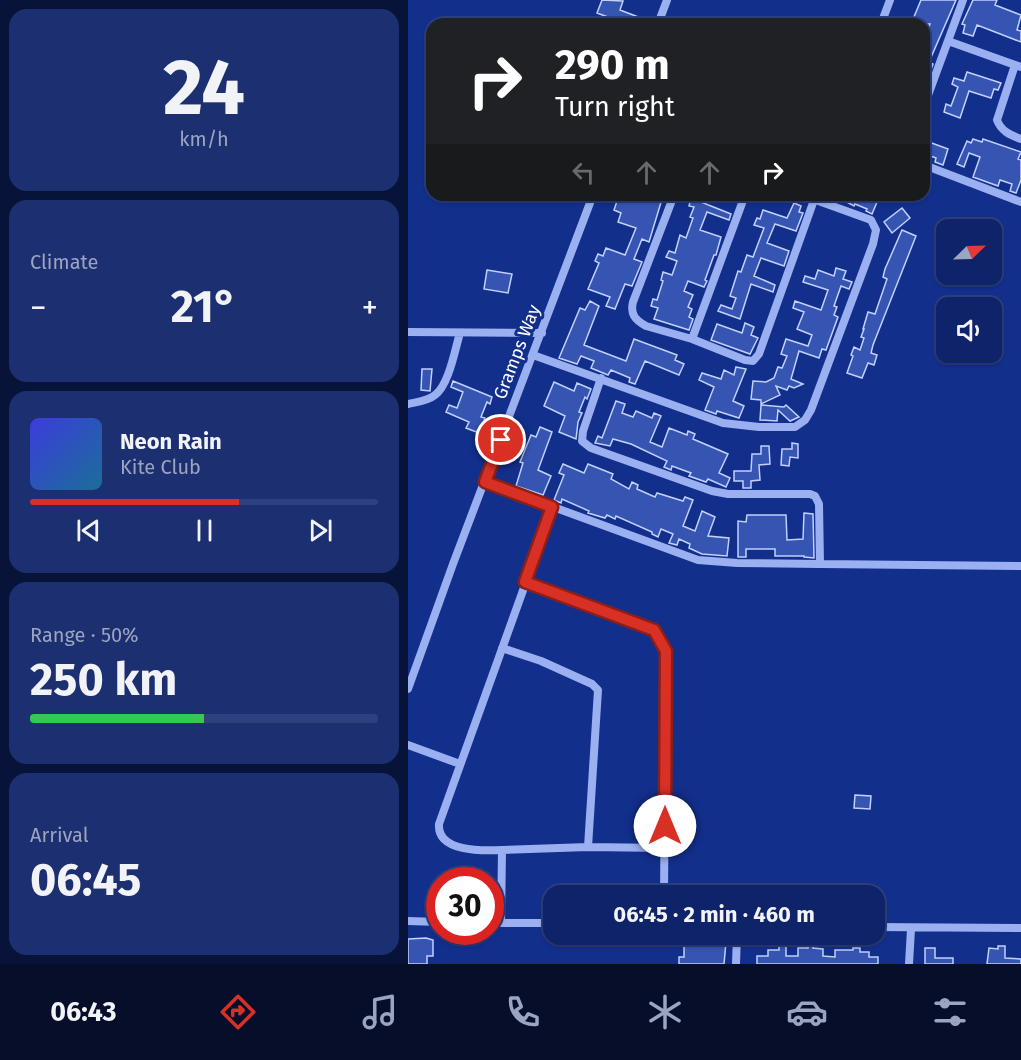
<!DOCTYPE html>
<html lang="en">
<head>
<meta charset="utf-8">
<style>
	body { margin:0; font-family:"Fira Sans",sans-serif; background:#1c2f71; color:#f1f3f6; height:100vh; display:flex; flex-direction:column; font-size:22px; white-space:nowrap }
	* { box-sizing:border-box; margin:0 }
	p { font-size:20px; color:#9ba4c0 }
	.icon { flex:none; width:33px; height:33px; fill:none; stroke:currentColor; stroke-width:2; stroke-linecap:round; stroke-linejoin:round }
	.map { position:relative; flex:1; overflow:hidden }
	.panel { display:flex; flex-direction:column; gap:9px; padding:9px; background:#08133a; width:408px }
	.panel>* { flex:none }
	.banner { position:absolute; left:18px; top:18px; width:504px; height:183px; border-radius:18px; box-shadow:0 2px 4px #0004,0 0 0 2px #2e407d; background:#202124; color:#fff; overflow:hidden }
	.needle { width:39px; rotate:67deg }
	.fabs { position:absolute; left:528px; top:219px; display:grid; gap:12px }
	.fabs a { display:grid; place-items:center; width:66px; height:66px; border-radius:12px; background:#0e2369; box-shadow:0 2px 4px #0004,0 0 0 2px #2e407d; font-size:30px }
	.speed { position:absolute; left:18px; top:867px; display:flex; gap:12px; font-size:30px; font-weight:700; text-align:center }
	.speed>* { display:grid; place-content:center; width:78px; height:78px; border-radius:50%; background:#0e2369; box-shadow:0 2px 4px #0004,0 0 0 2px #2e407d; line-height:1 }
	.speed .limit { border:9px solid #d22; background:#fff; color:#111 }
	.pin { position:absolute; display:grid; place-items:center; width:51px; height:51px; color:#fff; margin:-26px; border:3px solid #fff; border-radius:50%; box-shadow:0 2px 6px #0007 }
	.me { position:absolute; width:66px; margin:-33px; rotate:0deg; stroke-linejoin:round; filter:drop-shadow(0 0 4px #0008) }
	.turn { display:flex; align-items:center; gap:21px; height:126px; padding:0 30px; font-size:27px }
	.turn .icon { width:78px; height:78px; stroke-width:2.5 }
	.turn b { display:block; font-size:42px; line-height:51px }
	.lanes { display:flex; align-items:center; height:57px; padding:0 30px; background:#0003; justify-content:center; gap:30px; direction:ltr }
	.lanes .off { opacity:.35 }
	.big { font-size:45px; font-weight:700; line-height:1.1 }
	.panel .card { flex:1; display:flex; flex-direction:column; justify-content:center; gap:9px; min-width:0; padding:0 21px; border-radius:18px; background:#1c2f71 }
	.panel .dial { align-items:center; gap:0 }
	.dial b { font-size:78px; line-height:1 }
	.song { display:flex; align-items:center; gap:18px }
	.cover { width:72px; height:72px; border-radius:9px; background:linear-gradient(135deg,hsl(240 70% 55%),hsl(200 70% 35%)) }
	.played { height:6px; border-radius:3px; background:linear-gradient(90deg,#d93025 60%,#2e407d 60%) }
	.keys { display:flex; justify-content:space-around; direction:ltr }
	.heat { display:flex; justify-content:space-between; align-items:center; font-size:33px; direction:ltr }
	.charge { height:9px; border-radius:4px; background:linear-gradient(90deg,#34c759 50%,#2e407d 0) }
	.trip { position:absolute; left:135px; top:885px; width:342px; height:60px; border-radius:18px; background:#0e2369; box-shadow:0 2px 4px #0004,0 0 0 2px #2e407d; font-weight:700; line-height:60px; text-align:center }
	.dock { display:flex; height:96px; justify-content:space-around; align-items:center; background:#060e2a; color:#9ba4c0 }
	.dock .icon { width:42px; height:42px }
	.dock .selected { color:#d93025 }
	.dock b { font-size:27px; color:#f1f3f6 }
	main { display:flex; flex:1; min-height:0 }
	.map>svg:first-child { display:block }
	.building { fill:#3655b3; stroke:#c1d0fc; stroke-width:1.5 }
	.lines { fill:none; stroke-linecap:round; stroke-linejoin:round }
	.minor { stroke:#9ab0f1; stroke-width:8 }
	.route-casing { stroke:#8d1f18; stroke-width:15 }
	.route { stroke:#d93025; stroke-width:10 }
	.labels { text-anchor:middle; stroke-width:6; stroke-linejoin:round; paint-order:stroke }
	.street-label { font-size:18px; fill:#fff; stroke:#122f8c }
</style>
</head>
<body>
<main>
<section class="panel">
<div class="card dial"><b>24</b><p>km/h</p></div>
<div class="card"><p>Climate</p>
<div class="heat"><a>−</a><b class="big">21°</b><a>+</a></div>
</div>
<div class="card">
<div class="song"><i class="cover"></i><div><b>Neon Rain</b><p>Kite Club</p></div></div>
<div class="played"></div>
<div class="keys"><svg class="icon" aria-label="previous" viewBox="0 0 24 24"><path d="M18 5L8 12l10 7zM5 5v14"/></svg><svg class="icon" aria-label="pause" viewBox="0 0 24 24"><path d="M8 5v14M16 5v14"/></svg><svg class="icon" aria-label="next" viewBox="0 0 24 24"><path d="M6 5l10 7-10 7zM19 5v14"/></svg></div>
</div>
<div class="card"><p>Range · 50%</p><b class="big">250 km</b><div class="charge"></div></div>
<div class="card"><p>Arrival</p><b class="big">06:45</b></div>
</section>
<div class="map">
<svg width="613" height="964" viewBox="0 0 613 964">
	<rect width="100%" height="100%" fill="#122f8c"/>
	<path class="building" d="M194 0 215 1 212 10 233 18 231 24 208 20 189 13Z
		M513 0H548L521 62 525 64 516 88V39L522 24H503Z
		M565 0H589L587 5 613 15 609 30 613 31V42L569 25 565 36 555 33 557 25 554 24Z
		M559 72 593 83 590 90 586 89 583 98 561 91 552 118 536 112 538 104 543 106 550 87 544 84 546 78 556 81Z
		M565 139 574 142 575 139 613 152 610 159 613 160V180L608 193 602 191 604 184 592 180 590 186 565 177 572 157 561 153 556 167 549 164 559 141 563 143Z
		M521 142 540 149 535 165 527 162 528 158 517 154Z
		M211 195H251L250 198 254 199 241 242 234 239 226 259 234 262 224 286 217 284 207 309 198 306 202 297 180 289 191 263 187 261 190 254 195 256 198 248 217 255 228 228 210 222 213 213 206 210Z
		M426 195H472L464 214 458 211 459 209 447 204 446 206Z
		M283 198 323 214 321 220 299 212 292 230 313 237 308 255H306L297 280 299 281 296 287 280 281 276 291 285 295 280 307 284 309 281 317 285 319 281 330 246 319 250 308 243 306 245 299 249 300 255 281 253 280 255 272 264 275 269 261 258 257 261 251 267 253 272 235 278 238 285 218 282 217 286 207 281 206Z
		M386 203 393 206 391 212 395 213 388 231 367 224 359 243 381 251 376 266 353 258 346 276 367 285 365 292 343 284 332 319 310 311 313 305 324 309 328 298 322 296 330 271 333 272 339 255 345 257 356 228 346 225 349 218 352 219 355 210 379 218Z
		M494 208 502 218 484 233 476 222Z
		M494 230 508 236 465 345 463 353 469 355 466 365 460 363 454 378 439 373 445 356 443 355 446 347 452 350 456 338 453 337 456 329H455L460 312 467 314 479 279 475 277 477 269Z
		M428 268 438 271 435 279 444 282 441 289 433 286 426 306 429 307 426 315 430 317 418 350 414 349 411 358 391 351 383 379 395 384 386 388 381 386 379 390 368 386 372 395 353 404V400L343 399 345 381 358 382 366 378 370 367 374 368 379 356 373 354 378 339 400 346 404 335 389 329 396 312 385 308 387 301 413 310 420 290 395 282 397 276 407 279 410 270 426 276Z
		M79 270 104 274 100 293 76 289Z
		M182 301 191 306 176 345 218 361 226 339 269 355 267 360 276 364 271 375 237 361 227 384 221 382 222 378 203 370 200 375 183 368 186 361 173 356 169 364 151 358 172 308 177 310Z
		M337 323 346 327 343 335 350 338 342 354 303 340 309 324 334 333Z
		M328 367 338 369 325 401 336 406 331 418 309 411 308 414 297 410 306 387 291 380 294 373 313 379 316 370 326 375Z
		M14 369H24L22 391 13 390Z
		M45 381 84 397 82 404 79 402 73 417 77 418 71 433 58 428 61 422 38 412 41 405 49 408 55 392 43 387Z
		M146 382 166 391 169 383 183 389 179 399 177 397 171 412 174 413 170 422 168 439 151 432 157 416 136 406Z
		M208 401 217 404 214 413 225 417 228 411 244 418 246 413 253 416 242 442 254 447 261 428 279 435 280 431 287 434 285 439 320 454 311 473 322 478 318 487 300 479 298 482 281 476 283 473 264 466 263 470 256 467 259 461 223 444 205 439 202 446 187 443 190 436 194 438Z
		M353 405 376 407 378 405 391 417 382 421 370 410 369 421 352 420Z
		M132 427 144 432 130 470 143 476 135 495 108 486 115 463 112 462 123 435 128 437Z
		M384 443 390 444V458L382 457 381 466 373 465 374 449H384Z
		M353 446H361L362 464 351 465 352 480 343 481V488H335V481H326V471H343L344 454H353Z
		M155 464 176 473 180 464 205 474 203 479 221 489 224 482 230 485 229 489 247 497 249 493 275 501 277 497 285 500 275 526 287 531 294 511 307 517 300 536 321 538 319 556 294 554 281 548 282 544 271 539 269 545 261 543 265 534 253 529 250 537 244 534V532L208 516 207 519 199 515 197 518 180 513 181 511 154 499 153 503 146 500 156 475 151 473Z
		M396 513 405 514 406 558 396 557V556H367V549H338V557H330V521L338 522 339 515H378L379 540 395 539Z
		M447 795 463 796 462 809 446 808Z
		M18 938 25 940V956H19V964H0V939Z
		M288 940 318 942 316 964H271V957H276V941Z
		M400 945H406L405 948 415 949V956L427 957V950H445V948H452V952H461V957H470V964H349V956H360V950H371V946H378V956H390V948H400Z
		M590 946H597V958L613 959V964H579L581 948 590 949Z
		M517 948H527V958H545V964H517Z"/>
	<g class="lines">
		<path class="minor" d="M250 24 259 0
			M473 24 482 0
			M540 41 613 67
			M607 65 589 120C593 131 602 135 613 139
			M516 106 555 0
			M516 165 613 202
			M266 195 225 302C222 314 227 320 238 326L284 339 337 360 345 361 351 354 406 200
			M0 332 134 333
			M284 339 337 195
			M125 355 315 423 351 427H387L397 420 403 410 465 244 468 230 463 220 394 195
			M0 404C9 402 20 401 27 395 41 385 47 349 52 333
			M77 482 290 560 329 563 412 564 411 504 407 496 402 494H320L304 491 183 448 174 441 175 431 193 378
			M412 564 613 566
			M117 582 246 630 258 651 256 896
			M94 648 133 661 184 684 190 690 180 847
			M0 689 45 564 185 195
			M0 745 52 764
			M94 850C74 851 29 852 31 824L145 507
			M0 921 32 922
			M82 923H146
			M93 923 94 850 180 847 257 848
			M466 927 613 928
			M328 964 329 934
			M501 964 503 929"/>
	</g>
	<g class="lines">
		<g class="route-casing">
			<path id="route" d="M93 440 77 482 144 507 117 582 246 630 258 651 257 826"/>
		</g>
		<use href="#route" class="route"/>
	</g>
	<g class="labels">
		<g class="street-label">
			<text transform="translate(109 352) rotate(-69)" y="6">Gramps Way</text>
		</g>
	</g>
</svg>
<div class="fabs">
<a><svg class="needle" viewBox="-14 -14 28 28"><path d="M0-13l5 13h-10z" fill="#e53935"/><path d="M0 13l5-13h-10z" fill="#9ba4c0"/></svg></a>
<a><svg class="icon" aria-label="sound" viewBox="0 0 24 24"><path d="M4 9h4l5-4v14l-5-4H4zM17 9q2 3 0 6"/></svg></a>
</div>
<div class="speed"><div class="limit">30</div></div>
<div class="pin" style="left:93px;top:440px;background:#d93025"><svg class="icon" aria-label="arrive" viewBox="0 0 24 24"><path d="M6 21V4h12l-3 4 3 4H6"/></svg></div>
<svg class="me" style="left:257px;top:826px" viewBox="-20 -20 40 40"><circle r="19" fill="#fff"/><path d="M0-13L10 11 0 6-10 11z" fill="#d93025"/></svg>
<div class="trip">06:45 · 2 min · 460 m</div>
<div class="banner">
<div class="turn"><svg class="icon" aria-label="right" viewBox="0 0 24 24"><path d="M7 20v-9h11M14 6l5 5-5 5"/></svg><div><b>290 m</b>Turn right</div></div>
<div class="lanes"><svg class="icon off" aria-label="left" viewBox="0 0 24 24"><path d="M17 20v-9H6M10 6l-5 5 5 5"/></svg><svg class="icon off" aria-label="ahead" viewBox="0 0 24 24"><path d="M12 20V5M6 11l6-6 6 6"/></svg><svg class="icon off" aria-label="ahead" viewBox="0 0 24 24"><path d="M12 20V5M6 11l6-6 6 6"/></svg><svg class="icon" aria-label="right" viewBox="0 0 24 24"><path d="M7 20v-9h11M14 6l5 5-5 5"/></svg></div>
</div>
</div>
</main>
<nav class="dock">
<b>06:43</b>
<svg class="icon selected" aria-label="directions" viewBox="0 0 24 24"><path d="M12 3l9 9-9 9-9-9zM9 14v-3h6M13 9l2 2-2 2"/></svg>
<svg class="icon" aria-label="music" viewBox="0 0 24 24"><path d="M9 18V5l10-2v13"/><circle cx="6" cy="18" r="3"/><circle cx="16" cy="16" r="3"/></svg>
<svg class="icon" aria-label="phone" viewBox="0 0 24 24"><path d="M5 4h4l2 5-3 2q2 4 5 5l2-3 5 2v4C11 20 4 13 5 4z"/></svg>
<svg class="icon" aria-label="climate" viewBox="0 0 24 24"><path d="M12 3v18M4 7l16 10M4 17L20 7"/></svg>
<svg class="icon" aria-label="car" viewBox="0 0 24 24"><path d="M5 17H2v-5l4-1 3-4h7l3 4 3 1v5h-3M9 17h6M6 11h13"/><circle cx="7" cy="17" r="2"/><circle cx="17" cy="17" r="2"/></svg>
<svg class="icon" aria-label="filters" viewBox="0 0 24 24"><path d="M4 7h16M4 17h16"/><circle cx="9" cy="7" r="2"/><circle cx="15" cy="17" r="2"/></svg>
</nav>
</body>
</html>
